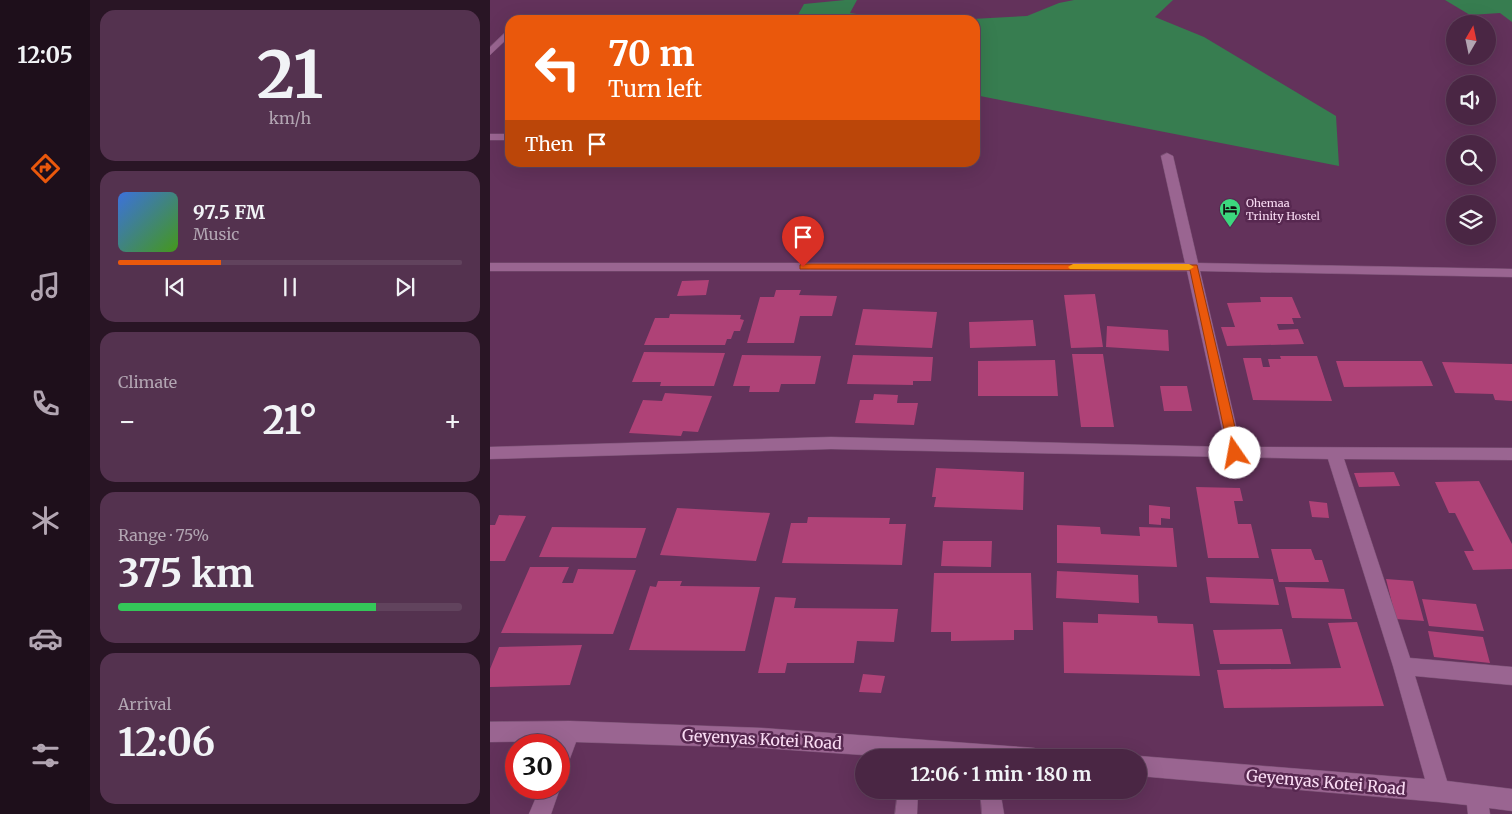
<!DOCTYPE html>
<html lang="en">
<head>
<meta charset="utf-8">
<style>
	body { margin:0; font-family:Merriweather,serif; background:#54324f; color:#f1f3f6; height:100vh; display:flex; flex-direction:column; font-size:19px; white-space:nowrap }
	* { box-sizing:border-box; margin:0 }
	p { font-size:16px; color:#b2a5b2 }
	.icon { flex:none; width:28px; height:28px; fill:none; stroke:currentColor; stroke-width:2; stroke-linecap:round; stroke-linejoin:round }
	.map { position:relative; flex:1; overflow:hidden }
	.drawer { display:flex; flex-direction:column; gap:10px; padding:10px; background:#291525; width:400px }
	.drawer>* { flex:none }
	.top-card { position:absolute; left:15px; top:15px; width:475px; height:152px; border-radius:15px; box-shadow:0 5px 20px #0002,0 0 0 1px #61435d; background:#ea580c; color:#fff; overflow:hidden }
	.needle { width:32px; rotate:9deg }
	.controls { position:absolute; left:956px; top:15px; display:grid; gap:10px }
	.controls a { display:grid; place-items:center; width:50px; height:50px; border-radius:50%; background:#4a2644; box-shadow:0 5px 20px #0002,0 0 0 1px #61435d; font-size:25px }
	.speed { position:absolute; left:15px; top:734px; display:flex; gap:10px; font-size:25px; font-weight:700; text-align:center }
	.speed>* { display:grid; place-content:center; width:65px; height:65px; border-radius:50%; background:#4a2644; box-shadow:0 5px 20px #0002,0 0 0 1px #61435d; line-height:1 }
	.speed .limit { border:8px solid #d22; background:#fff; color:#111 }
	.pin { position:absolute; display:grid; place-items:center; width:42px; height:42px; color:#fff; margin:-51px -21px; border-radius:50% 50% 50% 0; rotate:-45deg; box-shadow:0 0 5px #0007 }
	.pin .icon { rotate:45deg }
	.me { position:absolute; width:55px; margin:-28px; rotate:348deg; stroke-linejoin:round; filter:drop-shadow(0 0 4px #0008) }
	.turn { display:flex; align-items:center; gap:18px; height:105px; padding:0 20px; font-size:22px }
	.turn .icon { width:65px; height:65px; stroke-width:2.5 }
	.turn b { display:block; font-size:35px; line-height:42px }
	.then { display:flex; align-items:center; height:48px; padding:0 20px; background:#0003; gap:10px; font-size:19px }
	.big { font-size:38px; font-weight:700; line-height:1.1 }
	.drawer .widget { flex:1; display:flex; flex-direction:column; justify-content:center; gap:8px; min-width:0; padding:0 18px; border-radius:15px; background:#54324f }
	.drawer .dial { align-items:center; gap:0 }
	.dial b { font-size:65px; line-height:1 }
	.song { display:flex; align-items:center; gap:15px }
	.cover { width:60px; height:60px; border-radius:8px; background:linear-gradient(135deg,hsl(220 70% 55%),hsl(100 70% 35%)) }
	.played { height:5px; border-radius:2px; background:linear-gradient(90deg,#ea580c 30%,#61435d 30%) }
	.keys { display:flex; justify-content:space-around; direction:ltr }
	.heat { display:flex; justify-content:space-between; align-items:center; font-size:28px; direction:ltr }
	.charge { height:8px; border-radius:4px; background:linear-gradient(90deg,#34c759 75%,#61435d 0) }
	.trip { position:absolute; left:365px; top:749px; width:292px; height:50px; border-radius:25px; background:#4a2644; box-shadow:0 5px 20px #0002,0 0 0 1px #61435d; font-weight:700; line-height:50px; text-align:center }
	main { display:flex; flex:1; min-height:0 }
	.menu { display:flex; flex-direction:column; width:90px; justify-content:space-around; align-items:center; background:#1e0f1b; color:#b2a5b2 }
	.menu .icon { width:35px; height:35px }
	.menu .active { color:#ea580c }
	.menu b { font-size:22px; color:#f1f3f6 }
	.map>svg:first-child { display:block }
	.green { fill:#377d50 }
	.building { fill:#af4277 }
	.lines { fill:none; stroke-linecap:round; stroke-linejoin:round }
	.minor-casing { stroke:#7c5376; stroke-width:1 }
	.minor { fill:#9a6591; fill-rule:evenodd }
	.route { fill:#ea580c; stroke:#983908 }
	.slow { fill:#f59e0b }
	.labels { text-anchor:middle; stroke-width:5; stroke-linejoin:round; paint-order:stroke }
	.far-poi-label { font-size:11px; fill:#fadcf4; stroke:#572850; text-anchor:start }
	.near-street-label { font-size:16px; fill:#fadcf4; stroke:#572850 }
</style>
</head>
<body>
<main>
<nav class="menu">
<b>12:05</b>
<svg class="icon active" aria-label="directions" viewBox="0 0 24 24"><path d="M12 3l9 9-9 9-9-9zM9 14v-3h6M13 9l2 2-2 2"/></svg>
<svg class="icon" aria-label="music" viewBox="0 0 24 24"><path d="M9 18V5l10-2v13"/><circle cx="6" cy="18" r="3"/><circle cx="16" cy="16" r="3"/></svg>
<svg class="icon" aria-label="phone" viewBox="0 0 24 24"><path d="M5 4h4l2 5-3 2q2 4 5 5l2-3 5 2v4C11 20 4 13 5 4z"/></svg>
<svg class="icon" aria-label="climate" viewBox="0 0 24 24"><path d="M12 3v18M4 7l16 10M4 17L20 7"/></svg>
<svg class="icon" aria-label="car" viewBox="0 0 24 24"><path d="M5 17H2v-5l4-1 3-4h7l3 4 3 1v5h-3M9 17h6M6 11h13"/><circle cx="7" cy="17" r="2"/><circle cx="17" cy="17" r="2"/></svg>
<svg class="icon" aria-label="filters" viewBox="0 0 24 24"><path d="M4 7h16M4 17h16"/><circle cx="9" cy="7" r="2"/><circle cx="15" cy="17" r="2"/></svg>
</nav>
<section class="drawer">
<div class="widget dial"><b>21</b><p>km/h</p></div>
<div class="widget">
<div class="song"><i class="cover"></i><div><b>97.5 FM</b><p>Music</p></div></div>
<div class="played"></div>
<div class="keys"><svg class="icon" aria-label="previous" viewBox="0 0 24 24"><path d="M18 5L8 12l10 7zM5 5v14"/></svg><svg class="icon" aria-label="pause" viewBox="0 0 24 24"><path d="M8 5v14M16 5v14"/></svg><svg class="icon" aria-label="next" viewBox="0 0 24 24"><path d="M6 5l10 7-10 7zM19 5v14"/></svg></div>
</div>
<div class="widget"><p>Climate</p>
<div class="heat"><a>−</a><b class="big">21°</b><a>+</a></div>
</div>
<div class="widget"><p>Range · 75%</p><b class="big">375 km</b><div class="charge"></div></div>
<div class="widget"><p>Arrival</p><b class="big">12:06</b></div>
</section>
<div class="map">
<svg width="1022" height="814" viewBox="0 0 1022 814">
	<rect width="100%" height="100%" fill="#63325b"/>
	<path class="green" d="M355 0H367L360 13 394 18 482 19 537 16 569 3 584 0H683L665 17 714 37 846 116 849 166 485 95V20H305L314 4Z
		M955 0H1022V22L1010 13 980 15Z"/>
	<path class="building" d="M219 280 216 295 187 296 192 281Z
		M286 290H311L309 295 347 296 342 316H310L304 343H257L270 297H284Z
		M605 294 613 347 581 348 574 295Z
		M770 297H802L811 318H802L804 324H787L789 330 808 329 814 344 737 346 731 327H745L737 303 771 302Z
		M373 309 447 312 442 348 365 345Z
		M180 314 251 315 250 319 254 320 250 331H244L241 339H237L235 345H154L165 318H179Z
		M543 320 546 346 480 348 479 322Z
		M617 326 678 330 679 351 616 347Z
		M154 352 235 353 224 386H170L171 382H142Z
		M582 354H613L624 427H591Z
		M252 355 331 356 325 384H291L289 392H259L260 386H243Z
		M363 355 443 357 441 381H423V385L357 384Z
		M790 356H827L842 401 763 400 753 358H771L773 367H780L778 359H791Z
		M565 360 568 396H488V361Z
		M846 361H932L943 386 854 387Z
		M952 362 1022 364V401L1005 400 1003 394 965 393Z
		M670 386H697L702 411H674Z
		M175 393 222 396 208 432 193 431 191 436 139 433 153 400 172 401Z
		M384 394 408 395 407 403H428L424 425 365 423 370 400H383Z
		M446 468 534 472 533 510 444 507 446 497H442Z
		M904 472 910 486 869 487 864 473Z
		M989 481 1022 544V569L983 570 974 551H984L965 513H959L945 482Z
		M706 487 750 488 753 501H744L748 524H761L769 558H718Z
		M819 501 837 503 839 518 822 517Z
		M659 505 680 507V519L671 518V525L659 524Z
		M187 508 280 513 266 561 170 555Z
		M9 515 36 516 15 561H0V525H5Z
		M318 517 400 518 399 524H416L412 565 292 563 301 523H317Z
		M567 525 610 527 611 534 650 536 649 527 683 528 687 567 567 563Z
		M62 527 156 528 146 558 49 557Z
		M453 541H502L501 567 451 566Z
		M781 549H821L825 560H832L839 582H789Z
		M40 567H79L72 583H83L88 569 146 570 123 634 11 633Z
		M567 571 648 575 649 603 566 598Z
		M444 573H541L543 630H524V640L461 641V632H441Z
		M716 577 783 579 789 605 720 603Z
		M896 579 923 581 934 621 906 619Z
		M168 581H192L190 586 270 587 255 651 139 650 160 586 166 587Z
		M795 587 854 589 862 619 802 618Z
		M285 597 306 598 304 608 408 609 404 642 367 641 364 663H297L295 673H268Z
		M932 599 986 604 994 631 939 626Z
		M608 614 667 616 668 623 703 624 710 676 574 673 573 622 608 623Z
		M867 622 894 706 734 708 727 670 851 668 838 623Z
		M792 629 801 664H730L723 630Z
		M938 631 993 637 1000 663 944 657Z
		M92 645 80 685 0 687V669L9 647Z
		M373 674 395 676 391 693 369 692Z"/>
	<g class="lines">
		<g class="minor-casing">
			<path id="minor" d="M20 28V36L0 55V47Z
				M0 134H20V140H0Z
				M677 153 683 156 708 263 1022 269V277L710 271 751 447 1022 448V460L854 459 920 658 1022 667V685L925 676 957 781 1022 789V811L999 808 1000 814H978L977 805 949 802 649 776V758H645L649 756 935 779 903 666 838 459 341 449 0 459V447L341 437 736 447 697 271H0V263H695L671 156Z
				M80 721 272 728 544 748 551 751 554 758H417L272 748 86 742 76 769 69 772V745H65L66 741 0 742V722Z
				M69 784 70 788 61 814H39L50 788H69Z
				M408 790H428L427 814H405Z
				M490 790H510L514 814H492Z"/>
		</g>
		<use href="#minor" class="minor"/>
	</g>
	<path class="route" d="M313 264 707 265 751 453 745 457 739 453 700 270 310 269V265Z"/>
	<path class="slow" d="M583 264H699L704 267 699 270 580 269 578 267Z"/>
	<defs>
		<g id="hotel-pin" transform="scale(1.125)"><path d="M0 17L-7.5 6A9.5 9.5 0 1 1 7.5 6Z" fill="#3cd77e" stroke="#572850"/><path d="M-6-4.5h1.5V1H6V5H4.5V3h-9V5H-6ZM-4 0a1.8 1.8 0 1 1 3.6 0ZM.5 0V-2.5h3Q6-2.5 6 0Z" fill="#111"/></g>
	</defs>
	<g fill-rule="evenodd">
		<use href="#hotel-pin" x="740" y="209"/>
	</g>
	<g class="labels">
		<g class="far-poi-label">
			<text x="756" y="207">Ohemaa<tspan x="756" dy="13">Trinity Hostel</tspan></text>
		</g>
		<g class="near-street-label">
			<text transform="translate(272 739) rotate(3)" y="6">Geyenyas Kotei Road</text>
			<text transform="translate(836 782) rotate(5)" y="6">Geyenyas Kotei Road</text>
		</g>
	</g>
</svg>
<div class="controls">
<a><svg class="needle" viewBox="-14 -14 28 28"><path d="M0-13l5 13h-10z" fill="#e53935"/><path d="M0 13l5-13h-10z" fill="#b2a5b2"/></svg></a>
<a><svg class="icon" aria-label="sound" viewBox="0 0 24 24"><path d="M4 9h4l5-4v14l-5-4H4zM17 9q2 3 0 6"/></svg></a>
<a><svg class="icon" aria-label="search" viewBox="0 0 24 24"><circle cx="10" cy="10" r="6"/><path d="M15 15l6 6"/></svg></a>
<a><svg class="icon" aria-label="layers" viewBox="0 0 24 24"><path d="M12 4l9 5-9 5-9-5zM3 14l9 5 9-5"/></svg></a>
</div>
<div class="speed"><div class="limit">30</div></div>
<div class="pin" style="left:313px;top:267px;background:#d93025"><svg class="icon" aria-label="arrive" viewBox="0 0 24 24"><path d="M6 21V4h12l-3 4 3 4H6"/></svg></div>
<svg class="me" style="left:745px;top:453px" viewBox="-20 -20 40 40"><circle r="19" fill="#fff"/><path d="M0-13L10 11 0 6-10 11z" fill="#ea580c"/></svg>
<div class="trip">12:06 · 1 min · 180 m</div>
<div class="top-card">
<div class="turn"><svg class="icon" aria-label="left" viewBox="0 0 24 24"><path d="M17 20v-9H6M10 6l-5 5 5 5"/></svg><div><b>70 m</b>Turn left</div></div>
<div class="then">Then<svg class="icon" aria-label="arrive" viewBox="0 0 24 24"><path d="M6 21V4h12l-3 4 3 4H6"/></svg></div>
</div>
</div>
</main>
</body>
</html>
